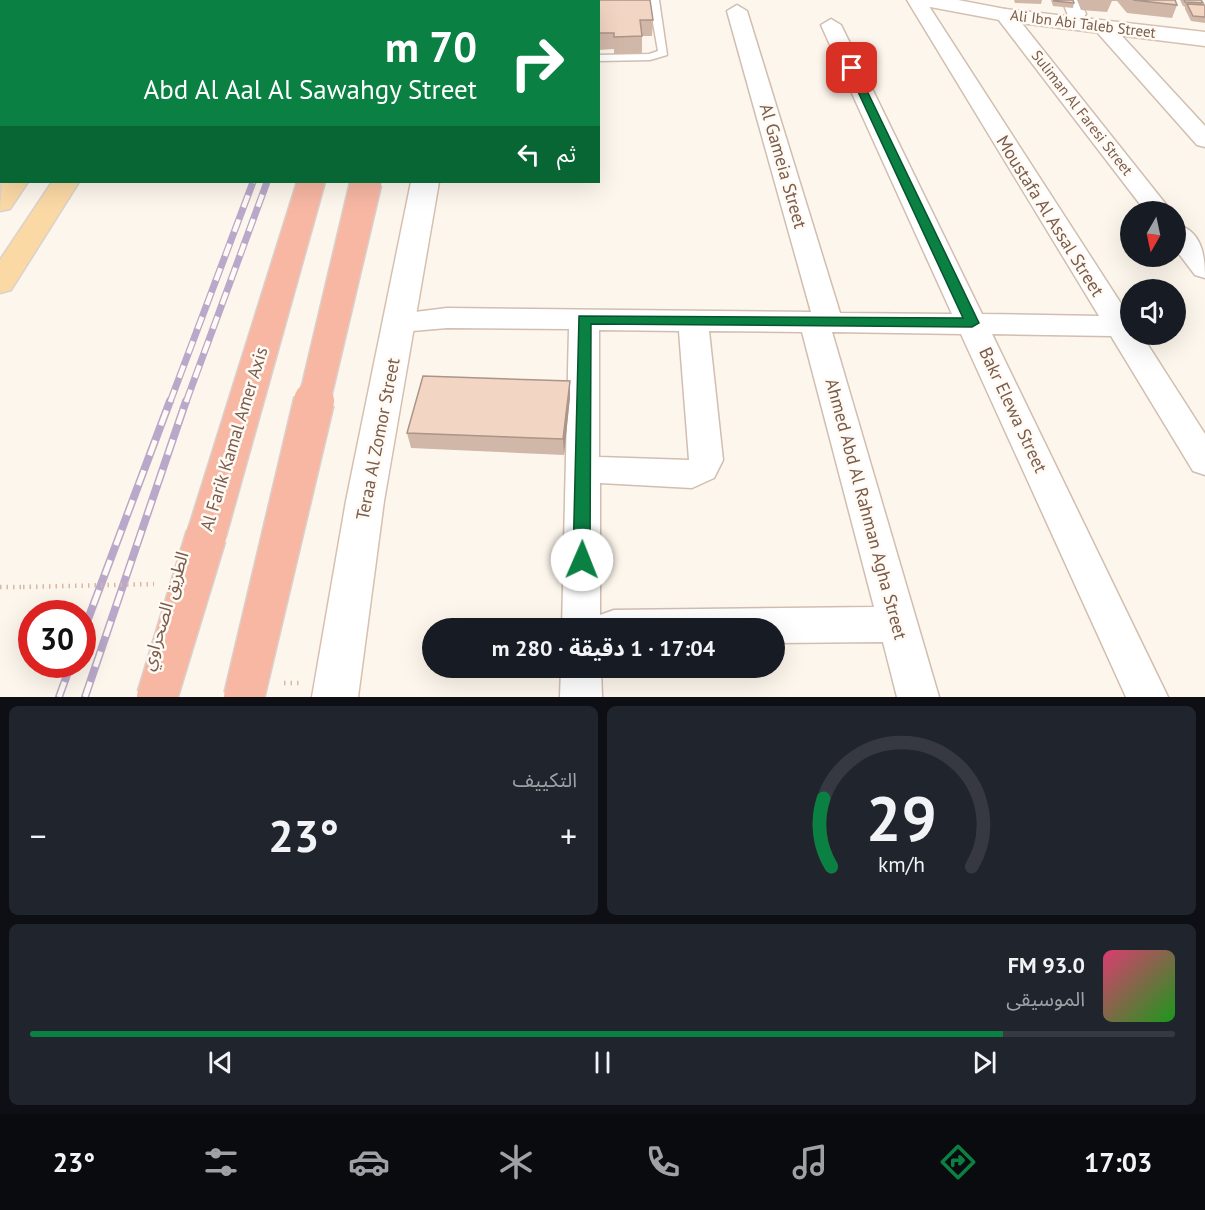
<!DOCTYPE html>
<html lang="ar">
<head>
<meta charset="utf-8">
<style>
	body { margin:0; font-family:"PT Sans","Noto Sans Arabic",sans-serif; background:#20242c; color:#f1f3f6; direction:rtl; height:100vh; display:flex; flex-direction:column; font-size:22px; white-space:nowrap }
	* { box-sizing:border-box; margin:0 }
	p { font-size:20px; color:#9ea1a6 }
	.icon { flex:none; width:33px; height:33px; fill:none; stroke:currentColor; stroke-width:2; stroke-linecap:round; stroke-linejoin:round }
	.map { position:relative; height:697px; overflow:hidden; direction:ltr }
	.drawer { display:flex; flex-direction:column; gap:9px; padding:9px; background:#0d0f14; flex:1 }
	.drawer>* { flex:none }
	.top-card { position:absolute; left:0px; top:0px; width:600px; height:183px; box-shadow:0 6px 24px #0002; direction:rtl; background:#0b8043; color:#fff; overflow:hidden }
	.needle { width:39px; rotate:189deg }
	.tools { position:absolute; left:1120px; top:201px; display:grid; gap:12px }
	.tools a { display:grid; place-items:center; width:66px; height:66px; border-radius:50%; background:#171b24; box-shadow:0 6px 24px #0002; font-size:30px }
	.speed { position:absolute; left:18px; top:600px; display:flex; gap:12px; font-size:30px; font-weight:700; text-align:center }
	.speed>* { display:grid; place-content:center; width:78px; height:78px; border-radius:50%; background:#171b24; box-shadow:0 6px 24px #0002; line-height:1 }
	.speed .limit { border:9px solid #d22; background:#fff; color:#111 }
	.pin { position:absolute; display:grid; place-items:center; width:51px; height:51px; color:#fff; margin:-26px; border-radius:12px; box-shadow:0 3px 9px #0006 }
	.me { position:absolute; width:66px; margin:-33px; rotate:1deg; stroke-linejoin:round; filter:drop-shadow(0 0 4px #0008) }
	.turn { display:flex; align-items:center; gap:21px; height:126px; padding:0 24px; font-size:27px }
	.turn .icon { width:78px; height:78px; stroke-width:2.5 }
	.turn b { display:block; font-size:42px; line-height:51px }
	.then { display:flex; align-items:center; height:57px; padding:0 24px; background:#0003; gap:12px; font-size:22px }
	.big { font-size:45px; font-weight:700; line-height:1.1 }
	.drawer .widget { flex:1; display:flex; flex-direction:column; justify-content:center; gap:9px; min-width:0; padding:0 21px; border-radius:9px; background:#20242c }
	.drawer .dial { align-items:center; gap:0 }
	.dial svg { height:156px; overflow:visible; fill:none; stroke:#363941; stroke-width:7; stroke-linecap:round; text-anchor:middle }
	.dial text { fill:#f1f3f6; stroke:none }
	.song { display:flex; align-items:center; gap:18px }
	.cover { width:72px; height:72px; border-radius:9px; background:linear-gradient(135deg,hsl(340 70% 55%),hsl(120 70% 35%)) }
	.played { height:6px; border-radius:3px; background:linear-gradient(90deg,#0b8043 85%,#363941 85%) }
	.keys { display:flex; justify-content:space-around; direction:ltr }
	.heat { display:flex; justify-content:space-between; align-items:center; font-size:33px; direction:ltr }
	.drawer .tiles { flex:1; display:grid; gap:9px; grid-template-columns:1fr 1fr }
	.widget:last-child { grid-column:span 2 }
	.trip { position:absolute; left:422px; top:618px; width:363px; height:60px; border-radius:30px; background:#171b24; box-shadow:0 6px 24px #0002; font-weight:700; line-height:60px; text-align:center; direction:rtl }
	.dock { display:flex; height:96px; justify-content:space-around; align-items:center; background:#090b0e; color:#9ea1a6 }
	.dock .icon { width:42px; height:42px }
	.dock .on { color:#0b8043 }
	.dock b { font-size:27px; color:#f1f3f6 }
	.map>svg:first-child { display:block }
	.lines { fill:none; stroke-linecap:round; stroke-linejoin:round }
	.lane-casing { stroke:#d1beb0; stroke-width:3 }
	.street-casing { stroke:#d1beb0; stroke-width:3 }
	.secondary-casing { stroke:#d6c0b0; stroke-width:3 }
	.primary-casing { stroke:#dad1cd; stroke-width:3 }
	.highway-casing { stroke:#dad1cd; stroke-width:3 }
	.path { stroke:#d9b8a5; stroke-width:4.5; stroke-dasharray:1.5 5; stroke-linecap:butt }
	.lane { fill:#fff; fill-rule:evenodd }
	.street { fill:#fff; fill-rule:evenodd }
	.secondary { fill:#fff; fill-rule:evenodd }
	.primary { fill:#fbd9a5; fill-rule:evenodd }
	.highway { fill:#f7b7a3; fill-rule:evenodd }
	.rail-far1-casing { stroke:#b9a8c9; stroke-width:7 }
	.rail-casing { stroke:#b9a8c9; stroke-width:8 }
	.rail-far1 { stroke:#fffaf3; stroke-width:4.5; stroke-dasharray:13; stroke-linecap:butt }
	.rail { stroke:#fffaf3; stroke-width:5; stroke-dasharray:16; stroke-linecap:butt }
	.highway-bridge-far1-casing { stroke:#dad1cd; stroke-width:34; stroke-linecap:butt }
	.highway-bridge-casing { stroke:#dad1cd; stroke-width:43; stroke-linecap:butt }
	.path-bridge { stroke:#d9b8a5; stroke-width:4.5; stroke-dasharray:1.5 5; stroke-linecap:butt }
	.highway-bridge-far1 { stroke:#f7b7a3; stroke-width:31 }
	.highway-bridge { stroke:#f7b7a3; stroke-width:40 }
	.wall { fill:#d1b7a8 }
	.shaded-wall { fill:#aa9588 }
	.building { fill:#f3d5c3; stroke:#aa9588; stroke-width:1.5 }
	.route { fill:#0b8043; stroke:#07532c; stroke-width:1.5 }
	.labels { text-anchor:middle; stroke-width:5; stroke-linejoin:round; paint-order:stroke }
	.far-street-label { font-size:15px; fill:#7a5c4d; stroke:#fffaf3 }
	.street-label { font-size:18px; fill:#7a5c4d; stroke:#fffaf3 }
</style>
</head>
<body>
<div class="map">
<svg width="1205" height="697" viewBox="0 0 1205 697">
	<rect width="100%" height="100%" fill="#fdf6ec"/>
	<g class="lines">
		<g class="lane-casing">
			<path id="lane" d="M416 0H426L416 2Z
				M546 0H556V2H546Z
				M649 0H659L667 55 650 60 598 61V55L649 54 658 51Z"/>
		</g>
		<g class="street-casing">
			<path id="street" d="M907 0H925L1131 319V334H1141L1205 434V475L1193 471 1111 336 992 334 1168 697H1126L961 334 832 332 939 697H897L883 642 774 643V628H562L569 329 447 328 401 332 391 329 386 322 391 315 447 308 811 312 727 11 737 5 747 11 840 313 952 314 821 25 831 19 841 25 982 314 1099 316ZM599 330 679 331 689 460 599 457ZM709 331 802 332 874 607 614 610 600 615V483L692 488 714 478 723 460Z
				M1062 0H1080L1086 14 1083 18H1069Z
				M1005 9 1012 11 1172 212H1146L998 19 995 15 998 11Z
				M1103 21 1110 23 1205 126V147L1197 145 1096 31 1093 27 1096 23Z
				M0 82H2V95H0Z
				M1176 224C1202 231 1205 255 1205 278L1195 275 1176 250Z
				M561 668H601L602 697H560Z"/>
		</g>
		<g class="secondary-casing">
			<path id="secondary" d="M447 0H467L446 2Z
				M915 0H958L1005 9 1205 32V46L1005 21 925 6 918 4Z
				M411 182H439L384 501 358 697H312L346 501Z"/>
		</g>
		<g class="primary-casing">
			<path id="primary" d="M130 0H150L129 2Z
				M170 0H190L169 2Z
				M2 180 28 182 10 209 0 211Z
				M52 182H79L11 290 0 293V260Z"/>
		</g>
		<g class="highway-casing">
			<path id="highway" d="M361 0H381L360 2Z
				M399 0H419V2H399Z
				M297 182H325L226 536 220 548 206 553 192 548 186 536Z"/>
		</g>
		<path class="path" d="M0 587H23
			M284 683H300"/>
		<use href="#lane" class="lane"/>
		<use href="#street" class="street"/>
		<use href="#secondary" class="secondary"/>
		<use href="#primary" class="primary"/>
		<use href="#highway" class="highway"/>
		<g class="rail-far1-casing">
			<path id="rail-far1" d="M170 402 253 182
				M186 402 267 182"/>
		</g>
		<g class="rail-casing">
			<path id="rail" d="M82 635 170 401
				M59 697 71 664
				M85 697 186 401"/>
		</g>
		<use href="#rail-far1" class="rail-far1"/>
		<use href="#rail" class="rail"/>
		<g class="highway-bridge-far1-casing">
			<path id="highway-bridge-far1" d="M314 402 366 182"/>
		</g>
		<g class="highway-bridge-casing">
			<path id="highway-bridge" d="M157 697 206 536
				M244 697 314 401"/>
		</g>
		<path class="path-bridge" d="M23 587 154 584"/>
		<use href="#highway-bridge-far1" class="highway-bridge-far1"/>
		<use href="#highway-bridge" class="highway-bridge"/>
	</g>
	<path class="wall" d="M1014 0H1042L1041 4 1015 3Z
		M1051 0H1073L1074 3 1073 8 1053 6Z
		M1077 0H1175L1177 5 1172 18 1127 13 1117 1H1112L1107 12 1081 10Z
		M1180 0H1201L1203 3 1202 5H1205V23L1191 21 1185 9V7L1183 6Z
		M598 2 653 20 652 36H642V53L614 54V49L598 50Z
		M570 381V397L564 455 411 448 407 433Z"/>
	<path class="shaded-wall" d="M570 381V397L564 455 563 439Z"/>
	<path class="building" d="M568 0H650L653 20H640L642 36 614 37V33H598V2H568Z
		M1054 0H1073L1074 3 1054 1Z
		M1133 0H1175L1177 5Z
		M1184 0H1201L1203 3 1185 2Z
		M1187 4 1205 5V17L1193 16Z
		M423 376 570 381 563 439 407 433Z"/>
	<path class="route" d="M852 65 856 68 979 323 972 327 591 324 590 560 588 565H576L573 560 579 316 963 318 847 68Z"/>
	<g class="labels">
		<g class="far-street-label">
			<text transform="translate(1083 24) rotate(7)" y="5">Ali Ibn Abi Taleb Street</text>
			<text transform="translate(1082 113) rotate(52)" y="5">Suliman Al Faresi Street</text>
		</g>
		<g class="street-label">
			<text transform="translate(783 166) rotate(74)" y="6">Al Gameia Street</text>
			<text transform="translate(1050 216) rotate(58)" y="6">Moustafa Al Assal Street</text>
			<text transform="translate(1013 410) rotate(65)" y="6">Bakr Elewa Street</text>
			<text transform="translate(234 439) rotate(-73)" y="6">Al Farik Kamal Amer Axis</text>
			<text transform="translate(378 439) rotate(-79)" y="6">Teraa Al Zomor Street</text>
			<text transform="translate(866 509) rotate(75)" y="6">Ahmed Abd Al Rahman Agha Street</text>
			<text transform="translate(165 611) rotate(-73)" y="6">الطريق الصحراوي</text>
		</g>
	</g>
</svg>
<div class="tools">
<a><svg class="needle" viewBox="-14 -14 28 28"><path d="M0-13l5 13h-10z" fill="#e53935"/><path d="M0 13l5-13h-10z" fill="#9ea1a6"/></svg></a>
<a><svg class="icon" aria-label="sound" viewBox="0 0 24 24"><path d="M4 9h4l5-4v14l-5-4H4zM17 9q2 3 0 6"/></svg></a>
</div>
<div class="speed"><div class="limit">30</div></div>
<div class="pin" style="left:852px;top:68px;background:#d93025"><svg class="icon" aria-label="arrive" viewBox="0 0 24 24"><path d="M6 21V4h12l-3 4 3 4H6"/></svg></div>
<svg class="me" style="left:582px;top:560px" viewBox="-20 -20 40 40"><circle r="19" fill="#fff"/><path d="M0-13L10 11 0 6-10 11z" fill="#0b8043"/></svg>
<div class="trip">17:04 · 1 دقيقة · 280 m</div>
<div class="top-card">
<div class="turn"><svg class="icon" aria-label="right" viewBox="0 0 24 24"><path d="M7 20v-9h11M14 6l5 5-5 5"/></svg><div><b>70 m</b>Abd Al Aal Al Sawahgy Street</div></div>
<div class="then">ثم<svg class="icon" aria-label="left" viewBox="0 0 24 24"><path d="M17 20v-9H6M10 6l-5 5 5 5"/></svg></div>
</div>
</div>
<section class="drawer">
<div class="tiles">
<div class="widget dial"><svg viewBox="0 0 100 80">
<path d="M14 69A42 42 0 1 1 86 69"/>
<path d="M14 69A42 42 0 0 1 10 34" stroke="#0b8043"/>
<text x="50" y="56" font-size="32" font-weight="700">29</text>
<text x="50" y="72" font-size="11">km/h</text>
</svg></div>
<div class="widget"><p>التكييف</p>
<div class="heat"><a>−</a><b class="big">23°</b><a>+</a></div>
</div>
<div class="widget">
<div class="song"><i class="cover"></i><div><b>93.0 FM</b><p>الموسيقى</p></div></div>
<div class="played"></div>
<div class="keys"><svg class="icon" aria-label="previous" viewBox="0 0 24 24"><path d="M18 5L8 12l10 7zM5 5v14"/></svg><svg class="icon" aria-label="pause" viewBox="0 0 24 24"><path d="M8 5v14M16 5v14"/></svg><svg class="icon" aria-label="next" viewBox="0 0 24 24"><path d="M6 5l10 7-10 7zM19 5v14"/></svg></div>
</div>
</div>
</section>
<nav class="dock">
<b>17:03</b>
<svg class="icon on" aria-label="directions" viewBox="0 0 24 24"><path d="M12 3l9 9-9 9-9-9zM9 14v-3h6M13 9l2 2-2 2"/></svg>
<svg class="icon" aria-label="music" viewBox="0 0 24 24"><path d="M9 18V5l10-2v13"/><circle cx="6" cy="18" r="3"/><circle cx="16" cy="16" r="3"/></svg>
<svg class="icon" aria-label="phone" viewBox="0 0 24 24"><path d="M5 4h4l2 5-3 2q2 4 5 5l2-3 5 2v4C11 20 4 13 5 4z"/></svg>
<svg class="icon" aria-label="climate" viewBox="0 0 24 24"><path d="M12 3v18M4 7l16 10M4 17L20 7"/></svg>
<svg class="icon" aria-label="car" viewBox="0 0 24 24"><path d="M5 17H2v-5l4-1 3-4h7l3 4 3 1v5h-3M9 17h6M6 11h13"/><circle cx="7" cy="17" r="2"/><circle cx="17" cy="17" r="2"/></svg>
<svg class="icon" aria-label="filters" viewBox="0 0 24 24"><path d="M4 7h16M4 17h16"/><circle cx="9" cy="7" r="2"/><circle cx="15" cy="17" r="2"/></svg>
<b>23°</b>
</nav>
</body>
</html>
